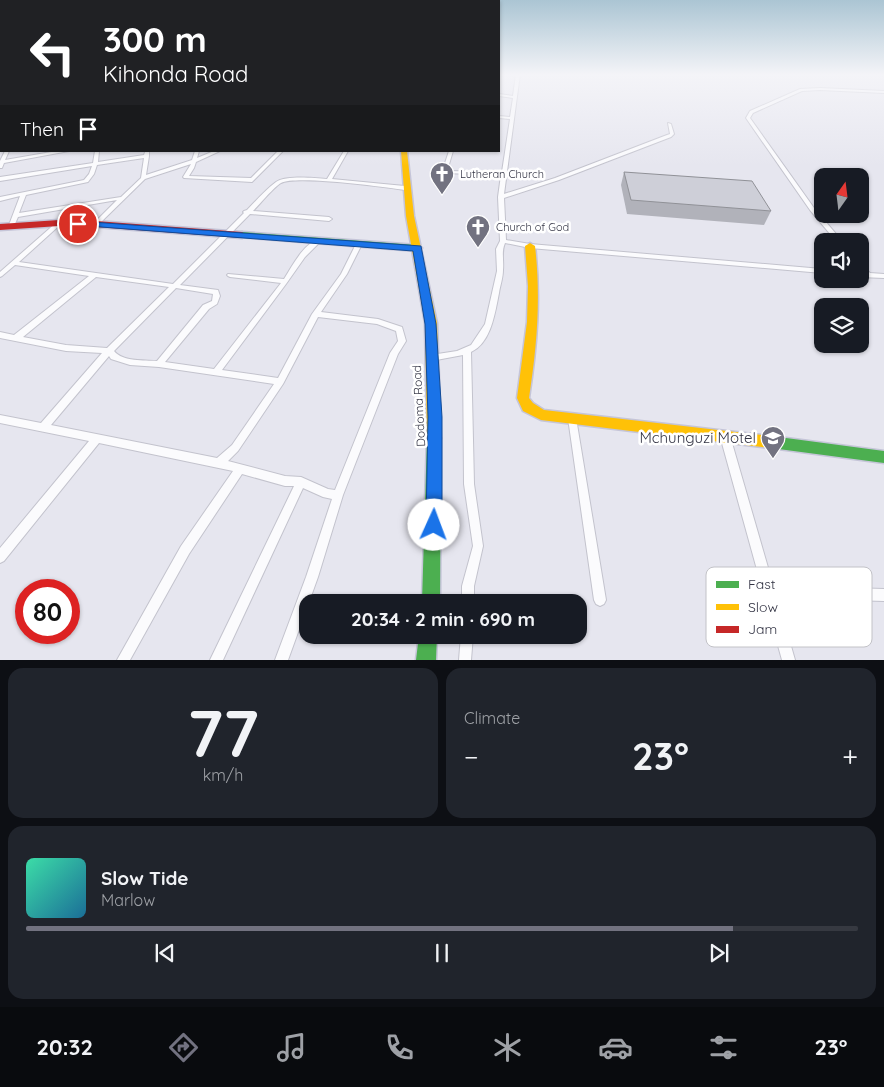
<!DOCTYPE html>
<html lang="en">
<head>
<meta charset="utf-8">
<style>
	body { margin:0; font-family:Quicksand,sans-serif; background:#20242c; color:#f1f3f6; height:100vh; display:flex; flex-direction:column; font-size:19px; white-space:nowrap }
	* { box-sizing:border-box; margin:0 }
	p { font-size:16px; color:#9ea1a6 }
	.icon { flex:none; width:28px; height:28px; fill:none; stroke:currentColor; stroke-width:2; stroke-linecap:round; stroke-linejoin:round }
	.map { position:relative; height:660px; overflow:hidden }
	.panel { display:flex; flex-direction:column; gap:8px; padding:8px; background:#0d0f14; flex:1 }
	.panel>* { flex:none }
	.banner { position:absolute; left:0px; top:0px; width:500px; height:152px; box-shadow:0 1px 4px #0004; background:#202124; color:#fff; overflow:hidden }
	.needle { width:32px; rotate:14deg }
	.buttons { position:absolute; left:814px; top:168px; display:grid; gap:10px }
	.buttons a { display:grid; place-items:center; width:55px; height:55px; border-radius:10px; background:#171b24; box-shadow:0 1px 4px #0004; font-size:25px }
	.speed { position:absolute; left:15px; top:579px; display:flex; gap:10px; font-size:25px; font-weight:700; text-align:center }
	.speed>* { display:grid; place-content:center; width:65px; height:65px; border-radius:50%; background:#171b24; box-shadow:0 1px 4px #0004; line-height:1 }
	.speed .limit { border:8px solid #d22; background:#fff; color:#111 }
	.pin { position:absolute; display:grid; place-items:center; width:42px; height:42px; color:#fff; margin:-21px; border:2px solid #fff; border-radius:50%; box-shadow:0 1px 5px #0007 }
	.me { position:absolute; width:55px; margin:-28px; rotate:2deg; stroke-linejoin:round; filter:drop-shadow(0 0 4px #0008) }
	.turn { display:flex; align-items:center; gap:18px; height:105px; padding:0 20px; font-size:22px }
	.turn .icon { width:65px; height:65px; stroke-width:2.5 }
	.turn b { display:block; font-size:35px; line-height:42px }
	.then { display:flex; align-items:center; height:48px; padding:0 20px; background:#0003; gap:10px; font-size:19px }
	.big { font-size:38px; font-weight:800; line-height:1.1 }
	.panel .card { flex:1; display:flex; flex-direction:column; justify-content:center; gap:8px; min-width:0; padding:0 18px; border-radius:15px; background:#20242c }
	.panel .dial { align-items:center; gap:0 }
	.dial b { font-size:65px; line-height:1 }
	.song { display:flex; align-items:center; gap:15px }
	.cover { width:60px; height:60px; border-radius:8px; background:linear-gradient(135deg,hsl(160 70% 55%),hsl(200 70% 35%)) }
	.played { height:5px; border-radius:2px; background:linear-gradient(90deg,#727280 85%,#363941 85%) }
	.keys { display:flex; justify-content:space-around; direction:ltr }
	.heat { display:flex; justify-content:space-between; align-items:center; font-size:28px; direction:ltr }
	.panel .tiles { flex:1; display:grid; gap:8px; grid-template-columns:1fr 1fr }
	.card:last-child { grid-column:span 2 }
	.trip { position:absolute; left:299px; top:594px; width:288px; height:50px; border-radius:15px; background:#171b24; box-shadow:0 1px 4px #0004; font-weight:800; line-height:50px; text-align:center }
	.tabs { display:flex; height:80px; justify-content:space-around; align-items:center; background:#090b0e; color:#9ea1a6 }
	.tabs .icon { width:35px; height:35px }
	.tabs .on { color:#727280 }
	.tabs b { font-size:22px; color:#f1f3f6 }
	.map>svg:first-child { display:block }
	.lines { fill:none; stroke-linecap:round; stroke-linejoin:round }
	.street-casing { stroke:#c3c3cd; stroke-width:2 }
	.fast-casing { stroke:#c5c5d8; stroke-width:3 }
	.slow-casing { stroke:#c5c5d8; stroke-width:3 }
	.jam-casing { stroke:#c5c5d8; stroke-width:3 }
	.street { fill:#fbfbfd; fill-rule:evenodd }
	.fast { fill:#4caf50; fill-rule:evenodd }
	.slow { fill:#ffc107; fill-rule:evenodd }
	.jam { fill:#c62828; fill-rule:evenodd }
	.wall { fill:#b1b2ba }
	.building { fill:#cecfd8; stroke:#909197 }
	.route { fill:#1a73e8; stroke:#114b97 }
	.labels { text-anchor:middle; stroke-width:5; stroke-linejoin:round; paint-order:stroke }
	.far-poi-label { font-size:11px; fill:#333444; stroke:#fff; text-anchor:start }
	.street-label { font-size:12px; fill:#333444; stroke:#fff }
	.near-poi-label { font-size:15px; fill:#333444; stroke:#fff; text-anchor:end }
	.key { fill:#fff; stroke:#c2c2c7; stroke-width:1 }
	.key-label { font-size:14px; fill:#333444 }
</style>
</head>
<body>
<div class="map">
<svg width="884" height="660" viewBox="0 0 884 660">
	<rect width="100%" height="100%" fill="#e6e6ef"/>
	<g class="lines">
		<g class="street-casing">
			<path id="street" d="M516 74H520L504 194 555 178 667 135 670 134 668 123 671 124 674 134 671 137 559 180 504 198 506 240 530 244 822 269V273L530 248 505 243C501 252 504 260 503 270 503 278 500 286 499 293 495 313 491 343 471 352L474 484 483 546 474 586V602H462V586L473 546 464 484 463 355 431 361 428 360 427 358 428 356 431 355 457 351 471 345 485 324 497 271 496 249 500 241 498 197 501 175 444 173 442 172 449 151H453L447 171 502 172 510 119 499 118V116L510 117 513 98 499 96V94L513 96Z
				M0 76H1V78H0Z
				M0 86H1V88H0Z
				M820 88 884 91V93L820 90 802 91 753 113 750 118 814 208 842 241H836L810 210 746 118 750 111 800 89Z
				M0 94H1V96H0Z
				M0 105H1V107H0Z
				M0 137H1V139H0Z
				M5 151H9L5 160 57 151H69L4 163 2 168H0V161Z
				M95 151H99L98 162 144 155 145 152H149V156L146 175 192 160 195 151H199L197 158 214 151H220L196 162 194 168 189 176 251 178 278 151H283L252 182 184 178 183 177 191 164 145 179 98 225 96 226 93 224 117 200 18 217 14 226H10L9 225 20 196 0 201V197L84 180 89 174 92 166 0 181V177L93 163ZM144 158 141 178 121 197 19 213 26 195 88 182 94 174 97 165Z
				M344 151H348L332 179 394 185 405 186 408 188 405 190C384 187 296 175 281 183 274 187 259 205 253 211L329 217 332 219 329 221 250 214 180 285 218 290 220 296 217 304 209 309 165 362 214 369 281 283 230 277 228 276 227 275 228 274 284 279C293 265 302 246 318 239L321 241 305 257 286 284 222 370 278 378 312 314 341 274 356 244 359 242 362 244 347 274 321 312 378 319 402 327 406 341 398 354 343 495 318 577 288 660H275L306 577 332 499 323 497 303 488 223 660H210L294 486H285L242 474 189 554 130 660H117L181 546 233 471 99 443 4 561 0 563V548L89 441 0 423V415L41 423 102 353 66 351 0 338V332L14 335 89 276 15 265 2 276 0 277V272L57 222 59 221 62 223 61 224 19 262 173 284 244 213 243 212 244 211 247 210C256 201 265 190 276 182 286 175 314 178 327 179ZM96 277 169 287 107 348 66 345 23 337ZM176 288 213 294 212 301 203 305 157 361C144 360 123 362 114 351ZM318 317 377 324 396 331 398 341 390 353 335 490 328 489 301 477 285 476 228 461 238 451 283 384ZM109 356 111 359 130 365 159 367 274 384 232 445 217 458 51 425Z
				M860 264 862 265 870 273 884 274V278L860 277V273H863L860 270Z
				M572 414 575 415 576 418 606 600 604 604 600 606 596 604 594 600 568 418 569 415Z
				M725 432 728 433 730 436 769 571 850 588 884 589V601L850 600 773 583 795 660H782L720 436 722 433Z
				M461 635H473L471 660H459Z"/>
		</g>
		<g class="fast-casing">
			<path id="fast" d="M242 232 417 245 422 248 417 251 239 237 238 235Z
				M434 432 439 434 441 438 440 602H422L427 438 429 434Z
				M771 436 884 451V463L771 448 766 446 764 442 766 438Z
				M419 635H437L436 660H416Z"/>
		</g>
		<g class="slow-casing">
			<path id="slow" d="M401 151H407L414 216 437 323 441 438 439 442 434 444 429 442 427 438 425 323 406 216Z
				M530 243 535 246C541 298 537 346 529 398L533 403 544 410 771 436 776 438 778 442 776 446 771 448 541 420 523 411 517 398 527 322 528 286 525 246Z"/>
		</g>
		<g class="jam-casing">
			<path id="jam" d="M59 220 96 221 242 232 246 235 242 238 96 227 59 226 0 230V224Z"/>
		</g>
		<use href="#street" class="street"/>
		<use href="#fast" class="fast"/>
		<use href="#slow" class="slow"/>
		<use href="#jam" class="jam"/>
	</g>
	<path class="wall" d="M624 172 771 211 764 225 627 214 621 185Z"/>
	<path class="building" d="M624 172 752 181 771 211 631 200Z"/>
	<linearGradient id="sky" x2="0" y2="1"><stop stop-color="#abc5d3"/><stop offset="0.45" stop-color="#f4f4f8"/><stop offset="1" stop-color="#f4f4f8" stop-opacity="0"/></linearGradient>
	<rect width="884" height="166" fill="url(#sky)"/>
	<path class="route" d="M78 221 421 246 436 324 442 417V525L439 531 434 533 428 531 426 525 428 417 425 324 413 251 75 225 73 224Z"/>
	<defs>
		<g id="church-pin" transform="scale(1.25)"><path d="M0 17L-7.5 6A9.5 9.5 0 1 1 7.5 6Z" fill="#727280" stroke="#fff"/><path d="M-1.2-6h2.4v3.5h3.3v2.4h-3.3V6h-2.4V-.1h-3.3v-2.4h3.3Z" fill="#fff"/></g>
		<g id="school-pin" transform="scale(1.25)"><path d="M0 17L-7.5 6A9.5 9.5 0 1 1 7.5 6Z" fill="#727280" stroke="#fff"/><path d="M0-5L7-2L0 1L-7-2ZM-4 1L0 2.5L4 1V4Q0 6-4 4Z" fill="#fff"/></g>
	</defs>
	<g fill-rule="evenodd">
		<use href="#church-pin" x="442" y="174"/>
		<use href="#church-pin" x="478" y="227"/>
		<use href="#school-pin" x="773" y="438"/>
	</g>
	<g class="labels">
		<g class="far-poi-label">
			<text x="460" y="178">Lutheran Church</text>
			<text x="496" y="231">Church of God</text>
		</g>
		<g class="street-label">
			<text transform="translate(419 406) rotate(-93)" y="4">Dodoma Road</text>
		</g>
		<g class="near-poi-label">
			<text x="756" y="443">Mchunguzi Motel</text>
		</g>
	</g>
	<rect x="706" y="567" width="166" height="80" rx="8" class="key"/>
	<rect x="716" y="581" width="23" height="7" fill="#4caf50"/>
	<rect x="716" y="604" width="23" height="6" fill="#ffc107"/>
	<rect x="716" y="626" width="23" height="7" fill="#c62828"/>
	<g class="key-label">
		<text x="748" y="589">Fast</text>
		<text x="748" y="612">Slow</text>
		<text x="748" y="634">Jam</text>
	</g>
</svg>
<div class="buttons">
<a><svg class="needle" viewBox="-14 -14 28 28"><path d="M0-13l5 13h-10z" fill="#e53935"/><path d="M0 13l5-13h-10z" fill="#9ea1a6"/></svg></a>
<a><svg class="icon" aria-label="sound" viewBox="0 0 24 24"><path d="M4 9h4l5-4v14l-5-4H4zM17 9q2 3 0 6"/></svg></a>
<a><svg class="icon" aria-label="layers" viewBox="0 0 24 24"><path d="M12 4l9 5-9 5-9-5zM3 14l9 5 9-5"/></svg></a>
</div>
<div class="speed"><div class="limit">80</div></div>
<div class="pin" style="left:78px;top:224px;background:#d93025"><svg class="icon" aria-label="arrive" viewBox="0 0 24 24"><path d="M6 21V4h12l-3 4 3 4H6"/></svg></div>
<svg class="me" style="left:434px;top:525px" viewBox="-20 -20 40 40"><circle r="19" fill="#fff"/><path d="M0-13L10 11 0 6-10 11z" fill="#1a73e8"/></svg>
<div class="trip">20:34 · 2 min · 690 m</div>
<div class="banner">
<div class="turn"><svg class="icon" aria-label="left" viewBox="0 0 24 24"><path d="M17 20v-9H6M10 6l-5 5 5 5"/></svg><div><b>300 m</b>Kihonda Road</div></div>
<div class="then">Then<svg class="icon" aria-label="arrive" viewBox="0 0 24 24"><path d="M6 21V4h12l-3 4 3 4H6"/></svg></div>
</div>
</div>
<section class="panel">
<div class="tiles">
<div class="card dial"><b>77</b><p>km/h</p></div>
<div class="card"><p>Climate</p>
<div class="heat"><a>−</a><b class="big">23°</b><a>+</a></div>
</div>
<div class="card">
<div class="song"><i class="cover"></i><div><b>Slow Tide</b><p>Marlow</p></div></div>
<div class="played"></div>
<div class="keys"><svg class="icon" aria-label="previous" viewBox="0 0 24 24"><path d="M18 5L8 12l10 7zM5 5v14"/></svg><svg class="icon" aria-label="pause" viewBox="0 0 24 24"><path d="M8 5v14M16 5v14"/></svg><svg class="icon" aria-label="next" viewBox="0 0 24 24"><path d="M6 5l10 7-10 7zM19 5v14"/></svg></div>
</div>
</div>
</section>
<nav class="tabs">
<b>20:32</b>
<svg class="icon on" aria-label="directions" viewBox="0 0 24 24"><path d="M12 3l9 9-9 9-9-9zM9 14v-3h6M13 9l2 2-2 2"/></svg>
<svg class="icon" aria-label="music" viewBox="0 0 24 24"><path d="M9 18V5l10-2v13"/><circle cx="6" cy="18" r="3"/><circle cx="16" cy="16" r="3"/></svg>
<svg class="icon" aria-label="phone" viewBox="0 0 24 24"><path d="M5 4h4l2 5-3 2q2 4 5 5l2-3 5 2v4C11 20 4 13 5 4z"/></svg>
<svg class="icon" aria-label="climate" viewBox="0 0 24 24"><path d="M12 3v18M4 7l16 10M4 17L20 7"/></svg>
<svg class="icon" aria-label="car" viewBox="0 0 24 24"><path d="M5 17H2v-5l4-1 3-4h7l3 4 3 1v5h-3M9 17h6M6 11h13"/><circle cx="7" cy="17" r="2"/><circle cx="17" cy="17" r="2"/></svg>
<svg class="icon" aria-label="filters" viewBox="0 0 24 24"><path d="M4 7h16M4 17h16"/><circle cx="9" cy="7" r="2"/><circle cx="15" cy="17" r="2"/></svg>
<b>23°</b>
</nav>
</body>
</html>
